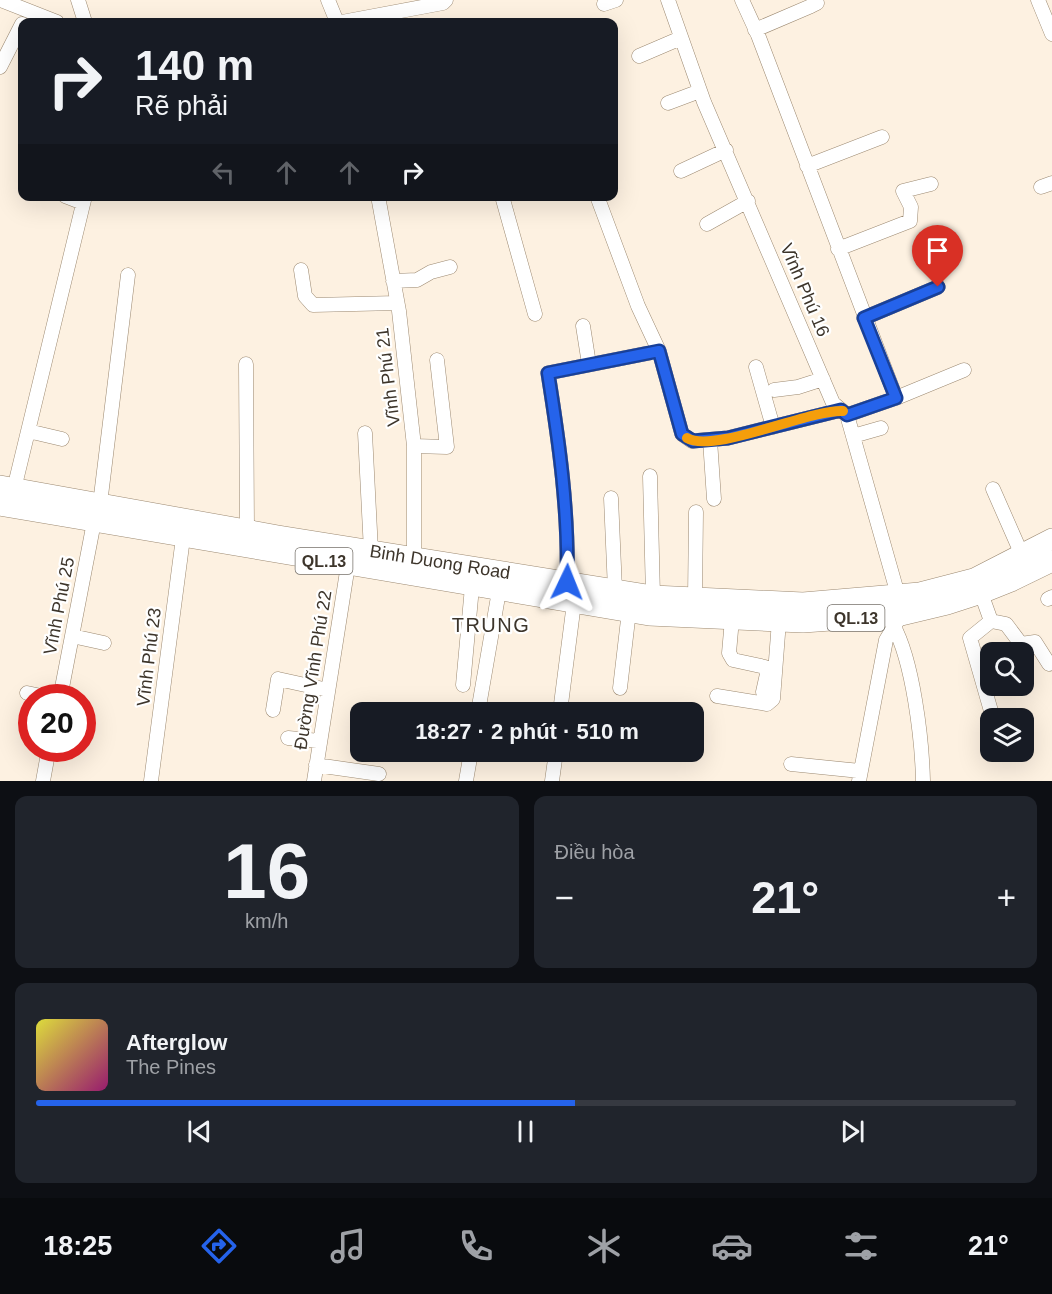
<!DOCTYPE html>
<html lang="vi">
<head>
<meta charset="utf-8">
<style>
	body { margin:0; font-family:Arial,sans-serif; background:#20242c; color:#f1f3f6; height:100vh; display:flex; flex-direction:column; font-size:22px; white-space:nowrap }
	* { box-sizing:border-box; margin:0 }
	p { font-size:20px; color:#9ea1a6 }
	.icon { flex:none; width:33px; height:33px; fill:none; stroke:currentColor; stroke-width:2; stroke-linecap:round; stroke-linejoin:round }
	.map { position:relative; height:781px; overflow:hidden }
	.sheet { display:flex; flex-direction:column; gap:15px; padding:15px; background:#0d0f14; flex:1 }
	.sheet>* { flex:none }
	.top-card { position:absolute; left:18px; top:18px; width:600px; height:183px; border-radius:12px; box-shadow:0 6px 24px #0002; background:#171b24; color:#f1f3f6; overflow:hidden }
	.controls { position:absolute; left:980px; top:642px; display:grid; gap:12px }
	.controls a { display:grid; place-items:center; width:54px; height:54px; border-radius:12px; background:#171b24; box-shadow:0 6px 24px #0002; font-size:30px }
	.speed { position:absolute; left:18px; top:684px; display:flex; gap:12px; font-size:30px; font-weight:700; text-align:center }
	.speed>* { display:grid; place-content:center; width:78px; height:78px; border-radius:50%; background:#171b24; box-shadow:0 6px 24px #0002; line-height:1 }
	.speed .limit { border:9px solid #d22; background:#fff; color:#111 }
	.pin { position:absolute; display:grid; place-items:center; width:51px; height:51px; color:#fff; margin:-62px -26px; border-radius:50% 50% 50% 0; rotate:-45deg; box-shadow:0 0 6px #0007 }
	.pin .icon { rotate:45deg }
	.me { position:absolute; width:66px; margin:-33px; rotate:2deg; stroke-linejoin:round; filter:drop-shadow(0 0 4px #0008) }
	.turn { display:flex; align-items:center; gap:21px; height:126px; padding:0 18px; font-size:27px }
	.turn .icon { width:78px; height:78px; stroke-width:2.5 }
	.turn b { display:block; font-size:42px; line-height:51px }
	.lanes { display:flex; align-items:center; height:57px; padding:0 18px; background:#0003; justify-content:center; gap:30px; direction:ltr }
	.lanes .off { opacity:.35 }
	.big { font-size:45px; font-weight:700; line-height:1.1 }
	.sheet .tile { flex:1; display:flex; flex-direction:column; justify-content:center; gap:9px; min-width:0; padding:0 21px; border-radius:12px; background:#20242c }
	.sheet .dial { align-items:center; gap:0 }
	.dial b { font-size:78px; line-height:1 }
	.song { display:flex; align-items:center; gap:18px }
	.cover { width:72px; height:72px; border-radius:9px; background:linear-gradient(135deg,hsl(60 70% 55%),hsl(320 70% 35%)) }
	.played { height:6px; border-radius:3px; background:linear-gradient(90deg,#2563eb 55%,#363941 55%) }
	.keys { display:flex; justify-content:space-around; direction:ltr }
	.heat { display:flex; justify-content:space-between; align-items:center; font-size:33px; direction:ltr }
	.sheet .tiles { flex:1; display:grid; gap:15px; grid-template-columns:1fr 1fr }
	.tile:last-child { grid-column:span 2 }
	.trip { position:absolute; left:350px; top:702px; width:354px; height:60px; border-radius:12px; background:#171b24; box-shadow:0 6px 24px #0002; font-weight:700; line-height:60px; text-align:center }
	.dock { display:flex; height:96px; justify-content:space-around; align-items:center; background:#090b0e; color:#9ea1a6 }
	.dock .icon { width:42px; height:42px }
	.dock .current { color:#2563eb }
	.dock b { font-size:27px; color:#f1f3f6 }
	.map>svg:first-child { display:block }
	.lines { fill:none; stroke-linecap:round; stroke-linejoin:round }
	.minor-casing { stroke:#9c8971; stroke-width:15 }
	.highway-casing { stroke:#9c8971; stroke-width:22 }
	.minor { stroke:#fff; stroke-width:14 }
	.highway { stroke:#fff; stroke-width:21 }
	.route-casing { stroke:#184099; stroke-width:15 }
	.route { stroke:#2563eb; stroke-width:10 }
	.slow { stroke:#f59e0b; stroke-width:10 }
	.labels { text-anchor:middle; stroke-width:4.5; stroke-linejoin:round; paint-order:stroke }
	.shield { fill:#fff; stroke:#77726b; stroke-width:1.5 }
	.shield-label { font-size:16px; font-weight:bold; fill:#3d352b }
	.street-label { font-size:18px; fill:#3d352b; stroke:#fff }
	.neighbourhood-label { font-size:20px; letter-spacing:1.5px; fill:#3d352b; stroke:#fff }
</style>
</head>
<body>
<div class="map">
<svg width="1052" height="781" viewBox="0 0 1052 781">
	<rect width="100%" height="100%" fill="#fdf1e1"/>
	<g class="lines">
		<g class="minor-casing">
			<path id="minor" d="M1 0 57 22
				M78 0 85 22
				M328 0 337 22
				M668 0 704 102 833 403 847 415 898 595
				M742 0 758 35 896 398 847 415
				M1038 0 1052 34
				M604 4 616 0
				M342 22 443 3 446 0
				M755 30 811 6 817 3 816 0
				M639 56 681 38
				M0 67 22 24
				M668 103 700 91
				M807 166 882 137
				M681 171 726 150
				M1041 187 1052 183
				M65 196 83 203
				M378 196 399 311 414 446V556
				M502 196 535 314
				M707 224 748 201
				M838 249 910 221 911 207 903 191 931 184
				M301 270 305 296 313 305 397 303
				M393 281 417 280 431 272 450 267
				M864 318 938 287
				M583 326 589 364
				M659 351 682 434 692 441 728 438 841 410
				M246 364 247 530
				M756 367 773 427
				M774 390 798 387 823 379
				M896 398 964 370
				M28 431 62 439
				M365 433 371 551
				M853 436 881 428
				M710 440 714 499
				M414 446 447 447 437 360
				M650 476 653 596
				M14 489 85 196
				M993 489 1022 555
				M611 498 615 590
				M100 504 128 275
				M567 582C569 512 559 442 548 373L659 351 638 306 597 196
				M981 593 991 621 970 638 993 718
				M695 598 696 512
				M1048 599 1052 597
				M732 619 729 653 733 660 765 667 767 674 763 692
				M991 621 1006 624 1021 644 1035 642 1049 664
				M893 625C913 661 922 739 923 781
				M72 636 104 643
				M463 685 472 587
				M620 688 629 611
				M27 693 51 698
				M717 696 767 704 773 699 779 621
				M60 698 94 522
				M273 710 278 679 328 690
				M478 712 499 591
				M560 712 574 603
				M288 738 320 741
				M791 764 860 771
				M316 765 379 774
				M43 781 49 748
				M151 781 183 538
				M314 781 348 565
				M466 781 471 752
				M552 781 556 752
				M859 781 886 640 901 615"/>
		</g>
		<g class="highway-casing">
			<path id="highway" d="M0 486 278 536 653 596 803 603 920 593 974 579 1052 539
				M0 505 649 615 803 622 901 615 947 604 981 593 1011 581 1052 561"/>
		</g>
		<use href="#minor" class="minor"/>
		<use href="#highway" class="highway"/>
	</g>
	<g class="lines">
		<g class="route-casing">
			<path id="route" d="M567 582C569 512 559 442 548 373L659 351 682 434 693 441 728 438 841 410 847 415 896 398 864 318 938 287"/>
		</g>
		<use href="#route" class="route"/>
		<path class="slow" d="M687 438C713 454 811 409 843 411"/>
	</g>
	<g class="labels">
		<g class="shield">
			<rect x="295.5" y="548" width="57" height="26" rx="4.5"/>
			<rect x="827.5" y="605" width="57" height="26" rx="4.5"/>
		</g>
		<g class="shield-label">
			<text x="324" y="567">QL.13</text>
			<text x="856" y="624">QL.13</text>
		</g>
		<g class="street-label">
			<text transform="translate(805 290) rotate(67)" y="6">Vĩnh Phú 16</text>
			<text transform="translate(388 377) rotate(-97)" y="6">Vĩnh Phú 21</text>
			<text transform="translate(440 562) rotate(9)" y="6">Binh Duong Road</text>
			<text transform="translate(59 606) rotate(-79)" y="6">Vĩnh Phú 25</text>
			<text transform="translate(149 657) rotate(-83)" y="6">Vĩnh Phú 23</text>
			<text transform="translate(313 670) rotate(-81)" y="6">Đường Vĩnh Phú 22</text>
		</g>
		<g class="neighbourhood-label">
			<text x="491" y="632">TRUNG</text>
		</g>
	</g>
</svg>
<div class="controls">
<a><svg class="icon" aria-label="search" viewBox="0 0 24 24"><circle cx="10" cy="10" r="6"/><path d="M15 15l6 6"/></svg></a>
<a><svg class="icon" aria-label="layers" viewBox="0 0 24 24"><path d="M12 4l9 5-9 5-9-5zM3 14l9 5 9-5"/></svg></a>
</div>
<div class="speed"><div class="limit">20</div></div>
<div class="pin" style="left:938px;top:287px;background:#d93025"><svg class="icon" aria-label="arrive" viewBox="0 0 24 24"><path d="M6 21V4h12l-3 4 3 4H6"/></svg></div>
<svg class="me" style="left:567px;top:582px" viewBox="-20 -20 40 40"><path d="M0-17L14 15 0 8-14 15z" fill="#2563eb" stroke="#fff" stroke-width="4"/></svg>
<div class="trip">18:27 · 2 phút · 510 m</div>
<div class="top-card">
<div class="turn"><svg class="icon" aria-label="right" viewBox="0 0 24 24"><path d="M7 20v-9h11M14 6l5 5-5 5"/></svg><div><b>140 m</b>Rẽ phải</div></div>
<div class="lanes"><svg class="icon off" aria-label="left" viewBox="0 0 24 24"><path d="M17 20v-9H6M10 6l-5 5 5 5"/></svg><svg class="icon off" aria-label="ahead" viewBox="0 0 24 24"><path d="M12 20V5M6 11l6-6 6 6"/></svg><svg class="icon off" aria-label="ahead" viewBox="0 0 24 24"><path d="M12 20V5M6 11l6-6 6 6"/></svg><svg class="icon" aria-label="right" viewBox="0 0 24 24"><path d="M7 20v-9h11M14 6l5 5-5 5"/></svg></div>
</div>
</div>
<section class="sheet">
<div class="tiles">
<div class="tile dial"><b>16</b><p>km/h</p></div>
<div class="tile"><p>Điều hòa</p>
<div class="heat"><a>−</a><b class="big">21°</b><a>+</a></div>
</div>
<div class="tile">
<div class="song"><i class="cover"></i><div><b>Afterglow</b><p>The Pines</p></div></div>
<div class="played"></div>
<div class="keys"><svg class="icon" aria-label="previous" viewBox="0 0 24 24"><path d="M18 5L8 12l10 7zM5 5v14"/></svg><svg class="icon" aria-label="pause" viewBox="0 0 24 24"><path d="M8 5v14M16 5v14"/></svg><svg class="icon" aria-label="next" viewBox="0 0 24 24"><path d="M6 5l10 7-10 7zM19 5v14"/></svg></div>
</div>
</div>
</section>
<nav class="dock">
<b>18:25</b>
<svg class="icon current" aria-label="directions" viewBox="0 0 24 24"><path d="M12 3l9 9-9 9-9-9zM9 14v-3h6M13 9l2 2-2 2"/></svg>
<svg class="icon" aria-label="music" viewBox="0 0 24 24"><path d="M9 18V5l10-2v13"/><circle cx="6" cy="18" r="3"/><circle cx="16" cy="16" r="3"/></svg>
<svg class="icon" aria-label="phone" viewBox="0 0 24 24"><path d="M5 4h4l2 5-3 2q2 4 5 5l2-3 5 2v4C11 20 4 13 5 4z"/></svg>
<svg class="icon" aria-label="climate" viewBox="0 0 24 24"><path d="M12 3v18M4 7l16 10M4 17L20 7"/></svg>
<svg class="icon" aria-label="car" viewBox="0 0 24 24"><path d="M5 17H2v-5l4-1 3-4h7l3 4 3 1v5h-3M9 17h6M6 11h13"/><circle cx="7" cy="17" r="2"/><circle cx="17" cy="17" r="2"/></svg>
<svg class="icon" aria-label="filters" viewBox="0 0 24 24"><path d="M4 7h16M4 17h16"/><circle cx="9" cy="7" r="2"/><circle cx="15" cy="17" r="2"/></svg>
<b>21°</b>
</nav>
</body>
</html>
